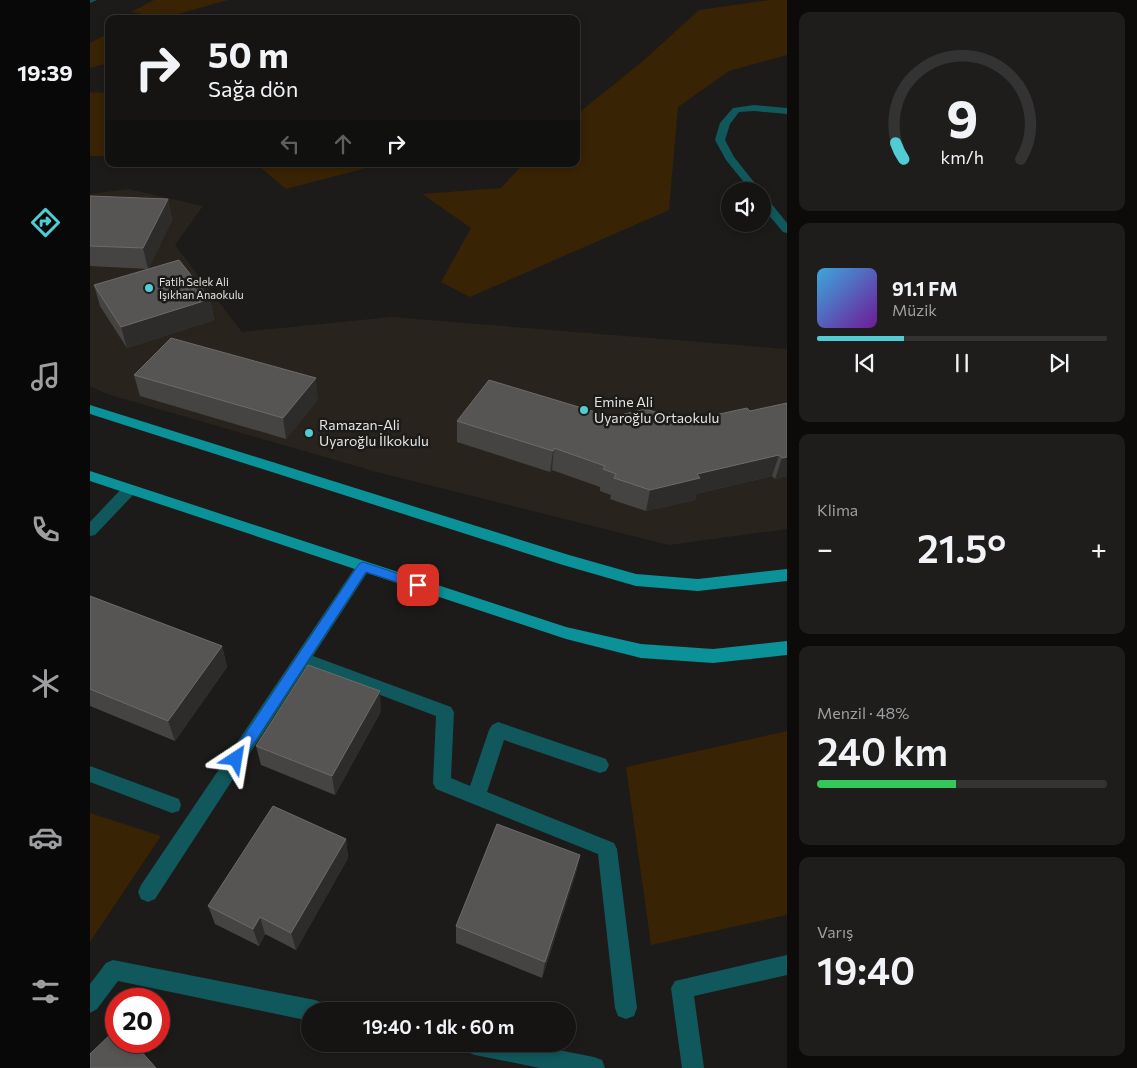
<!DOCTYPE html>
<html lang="tr">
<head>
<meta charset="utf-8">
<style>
	body { margin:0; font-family:Commissioner,sans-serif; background:#1e1d1c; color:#f1f3f6; height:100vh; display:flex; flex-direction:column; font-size:19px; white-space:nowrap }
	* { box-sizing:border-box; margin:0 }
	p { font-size:16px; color:#9d9ea0 }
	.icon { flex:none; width:28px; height:28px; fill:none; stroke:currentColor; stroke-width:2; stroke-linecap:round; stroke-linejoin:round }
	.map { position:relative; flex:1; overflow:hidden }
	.drawer { display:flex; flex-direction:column; gap:12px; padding:12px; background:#0c0b0a; width:350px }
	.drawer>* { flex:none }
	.top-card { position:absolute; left:15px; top:15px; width:475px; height:152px; border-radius:10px; box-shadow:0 2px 8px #0003,0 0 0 1px #343333; background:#151413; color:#f1f3f6; overflow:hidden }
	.controls { position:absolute; left:631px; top:182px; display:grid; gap:10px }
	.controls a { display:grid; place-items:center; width:50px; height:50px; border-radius:50%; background:#151413; box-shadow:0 2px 8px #0003,0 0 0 1px #343333; font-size:25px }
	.speed { position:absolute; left:15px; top:988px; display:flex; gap:10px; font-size:25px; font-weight:700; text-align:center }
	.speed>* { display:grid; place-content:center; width:65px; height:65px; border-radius:50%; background:#151413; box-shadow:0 2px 8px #0003,0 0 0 1px #343333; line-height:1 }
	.speed .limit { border:8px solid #d22; background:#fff; color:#111 }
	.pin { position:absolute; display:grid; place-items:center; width:42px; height:42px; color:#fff; margin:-21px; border-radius:10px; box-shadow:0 2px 8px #0006 }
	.me { position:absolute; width:55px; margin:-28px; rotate:33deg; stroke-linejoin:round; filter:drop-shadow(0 0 4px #0008) }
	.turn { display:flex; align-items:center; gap:18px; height:105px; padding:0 20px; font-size:22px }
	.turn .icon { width:65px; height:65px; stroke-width:2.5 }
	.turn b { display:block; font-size:35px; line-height:42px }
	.lanes { display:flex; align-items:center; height:48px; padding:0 20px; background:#0003; justify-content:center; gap:25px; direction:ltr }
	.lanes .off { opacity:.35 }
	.big { font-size:38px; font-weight:600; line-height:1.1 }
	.drawer .card { flex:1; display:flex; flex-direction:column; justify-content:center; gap:8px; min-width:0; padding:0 18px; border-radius:10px; background:#1e1d1c }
	.drawer .dial { align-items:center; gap:0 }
	.dial svg { height:130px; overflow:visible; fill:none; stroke:#343333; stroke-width:7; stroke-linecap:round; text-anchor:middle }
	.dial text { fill:#f1f3f6; stroke:none }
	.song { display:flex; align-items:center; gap:15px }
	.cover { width:60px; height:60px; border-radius:8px; background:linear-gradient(135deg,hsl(200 70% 55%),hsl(280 70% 35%)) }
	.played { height:5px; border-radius:2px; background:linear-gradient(90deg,#51ccd3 30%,#343333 30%) }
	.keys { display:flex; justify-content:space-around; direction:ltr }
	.heat { display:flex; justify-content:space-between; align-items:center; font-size:28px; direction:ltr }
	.charge { height:8px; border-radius:4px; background:linear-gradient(90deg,#34c759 48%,#343333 0) }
	.trip { position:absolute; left:211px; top:1002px; width:275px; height:50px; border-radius:25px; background:#151413; box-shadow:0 2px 8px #0003,0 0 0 1px #343333; font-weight:600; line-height:50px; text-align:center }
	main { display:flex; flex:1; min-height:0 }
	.tabs { display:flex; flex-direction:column; width:90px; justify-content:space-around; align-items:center; background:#080808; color:#9d9ea0 }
	.tabs .icon { width:35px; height:35px }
	.tabs .on { color:#51ccd3 }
	.tabs b { font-size:22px; color:#f1f3f6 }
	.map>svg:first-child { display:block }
	.built { fill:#28231c }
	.green { fill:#382304 }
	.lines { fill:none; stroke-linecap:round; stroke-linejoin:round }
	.lane { fill:#10585c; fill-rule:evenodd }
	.street { fill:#10585c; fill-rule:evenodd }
	.primary { fill:#0a9298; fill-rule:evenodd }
	.wall { fill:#464442 }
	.shaded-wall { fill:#2e2c2a }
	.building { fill:#575553; stroke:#6d6b6a }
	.route { fill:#1a73e8; stroke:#114b97 }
	.poi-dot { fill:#51ccd3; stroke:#1c1b19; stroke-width:2 }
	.labels { text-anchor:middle; stroke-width:5; stroke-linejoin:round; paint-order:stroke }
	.far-poi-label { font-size:11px; fill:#e4e3e2; stroke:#1c1b19; text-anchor:start }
	.poi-label { font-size:14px; fill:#e4e3e2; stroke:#1c1b19; text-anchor:start }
</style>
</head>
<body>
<main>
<nav class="tabs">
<b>19:39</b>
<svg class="icon on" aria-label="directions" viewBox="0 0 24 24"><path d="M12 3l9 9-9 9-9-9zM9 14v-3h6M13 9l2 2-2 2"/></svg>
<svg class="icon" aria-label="music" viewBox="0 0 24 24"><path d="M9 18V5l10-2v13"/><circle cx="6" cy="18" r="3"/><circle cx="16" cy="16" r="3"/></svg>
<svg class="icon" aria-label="phone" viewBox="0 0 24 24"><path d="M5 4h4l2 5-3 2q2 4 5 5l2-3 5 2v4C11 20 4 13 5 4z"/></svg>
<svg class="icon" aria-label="climate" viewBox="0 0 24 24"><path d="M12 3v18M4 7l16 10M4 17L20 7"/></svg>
<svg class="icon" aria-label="car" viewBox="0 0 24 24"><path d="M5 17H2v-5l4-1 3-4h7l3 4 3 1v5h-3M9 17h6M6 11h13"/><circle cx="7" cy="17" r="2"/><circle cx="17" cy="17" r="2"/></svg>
<svg class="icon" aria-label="filters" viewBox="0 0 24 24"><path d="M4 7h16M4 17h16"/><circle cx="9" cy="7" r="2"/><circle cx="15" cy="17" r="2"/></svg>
</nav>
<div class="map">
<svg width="697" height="1068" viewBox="0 0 697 1068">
	<rect width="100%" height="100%" fill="#1c1b19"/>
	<path class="built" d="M38 189 113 206 85 245 152 332 301 317 697 349V529L579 545 283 471 17 394 0 386V194Z"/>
	<path class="green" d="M64 0H138L74 18 41 12Z
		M680 0H697V55L639 71 588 107 579 210 380 297 351 282 381 228 332 194 411 188 433 164H486V115L553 61 609 10Z
		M19 33V63L0 68V43Z
		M0 92 19 93V156H0Z
		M166 164H292L196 189Z
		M697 731V915L561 945 536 767Z
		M0 813 71 836 0 942Z"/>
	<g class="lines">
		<path class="lane" d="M273 561 278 563 281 567 223 656 361 707 364 712 361 778 380 786 399 730 402 725 408 722 516 759 519 765 516 771 510 773 414 740 397 792 524 843 527 849 547 1008 544 1016 536 1019 528 1016 525 1008 508 854 346 789 343 783 346 716 216 667 65 899 58 902 51 899 48 892 51 885 268 563Z
			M0 766 89 799 91 805 89 811 82 813 0 782Z
			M23 960 225 1000 233 1003 236 1011H220V1021L28 981 7 1009 0 1013V984L16 963Z
			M374 1044H438L504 1057 512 1060 515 1068H450L385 1055 377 1052Z"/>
		<path class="street" d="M0 0H7L0 3Z
			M664 105 697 108V114L664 111 649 112 640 124 635 140 644 157 671 191H661L636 160 625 140 630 123 643 108Z
			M672 196 676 197 697 223V233L693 232 672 207Z
			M39 485 44 486 46 490 44 494 5 535 0 536V522L34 486Z
			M697 955V975L604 996 614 1068H592L581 988 585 981Z"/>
		<path class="primary" d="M0 405 479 555 546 574 608 579 697 569V581L608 591 546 586 473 565 0 414Z
			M0 471 476 627 551 644 623 649 697 641V655L623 663 551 658 476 639 0 481Z"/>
	</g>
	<path class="wall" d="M0 196 78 199 82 220 58 269 0 266Z
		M4 285 120 299 124 320 37 348 10 306Z
		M44 375 228 399 196 439 50 396Z
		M697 403V476L685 479 682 476 606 494 605 500 556 511 520 499 521 495 510 491V487L462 470 460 472 367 442V421L522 417 578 416 602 420 660 411Z
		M0 596 132 646 137 667 85 741 0 706Z
		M291 711 245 795 171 765 166 746Z
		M256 839 258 858 206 950 175 934 169 946 125 924 118 906Z
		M490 855 486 873 452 978 366 943V926Z"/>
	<path class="shaded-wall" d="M78 199 82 220 58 269 53 248Z
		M120 299 124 320 37 348 31 327Z
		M226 378 228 399 196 439 193 418Z
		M464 448 462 470 460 472 463 451Z
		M689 455 682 476 606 494 605 500 556 511 560 490 607 474Z
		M697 457V476L685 479 692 458Z
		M132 646 137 667 85 741 78 721Z
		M290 691 291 711 245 795 242 776Z
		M256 839 258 858 206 950 201 933Z
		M490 855 486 873 452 978 455 962Z
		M170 917 175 934 169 946 163 929Z"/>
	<path class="building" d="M0 196 78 199 53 248 0 246Z
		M89 260 120 299 31 327 4 285Z
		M81 338 226 378 193 418 44 375Z
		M399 380 522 417 556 409 578 416 580 413 602 420 657 408 660 411 697 403V457L692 458 689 455 607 474 610 478 560 490 524 478 526 474 513 469 515 466 464 448 463 451 367 421Z
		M0 596 132 646 78 721 0 689Z
		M218 665 290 691 242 776 166 746Z
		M183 806 256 839 201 933 170 917 163 929 118 906Z
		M407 824 490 855 455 962 366 926Z
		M26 1029V1041H42L66 1068H0V1054Z"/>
	<path class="route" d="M273 562 333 582 334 585 328 589 276 572 151 763 146 765 141 763 139 759 141 755 269 564Z"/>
	<g class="poi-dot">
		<circle cx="59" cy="288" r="5"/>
		<circle cx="494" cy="410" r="5"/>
		<circle cx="219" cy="433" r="5"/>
	</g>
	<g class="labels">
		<g class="far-poi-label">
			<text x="69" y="286">Fatih Selek Ali<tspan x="69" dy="13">Işıkhan Anaokulu</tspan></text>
		</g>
		<g class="poi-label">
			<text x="504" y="407">Emine Ali<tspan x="504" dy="16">Uyaroğlu Ortaokulu</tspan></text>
			<text x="229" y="430">Ramazan-Ali<tspan x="229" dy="16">Uyaroğlu İlkokulu</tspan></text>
		</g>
	</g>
</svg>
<div class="controls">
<a><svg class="icon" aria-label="sound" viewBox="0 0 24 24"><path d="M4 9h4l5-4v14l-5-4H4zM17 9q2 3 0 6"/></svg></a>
</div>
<div class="speed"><div class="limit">20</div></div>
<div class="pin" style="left:328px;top:585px;background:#d93025"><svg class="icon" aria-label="arrive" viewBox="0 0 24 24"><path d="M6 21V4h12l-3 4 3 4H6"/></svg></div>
<svg class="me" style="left:146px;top:759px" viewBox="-20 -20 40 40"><path d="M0-17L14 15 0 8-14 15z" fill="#1a73e8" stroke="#fff" stroke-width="4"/></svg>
<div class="trip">19:40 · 1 dk · 60 m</div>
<div class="top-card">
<div class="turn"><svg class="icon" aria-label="right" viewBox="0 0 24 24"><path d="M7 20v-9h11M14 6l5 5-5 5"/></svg><div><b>50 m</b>Sağa dön</div></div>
<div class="lanes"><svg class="icon off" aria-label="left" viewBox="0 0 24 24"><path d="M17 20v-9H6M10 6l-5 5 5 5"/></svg><svg class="icon off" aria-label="ahead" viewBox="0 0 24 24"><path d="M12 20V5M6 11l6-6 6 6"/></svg><svg class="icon" aria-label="right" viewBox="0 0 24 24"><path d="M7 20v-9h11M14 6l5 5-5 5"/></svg></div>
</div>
</div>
<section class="drawer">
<div class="card dial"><svg viewBox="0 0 100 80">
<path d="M14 69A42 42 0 1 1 86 69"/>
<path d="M14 69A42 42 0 0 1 9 59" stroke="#51ccd3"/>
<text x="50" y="56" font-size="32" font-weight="700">9</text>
<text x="50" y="72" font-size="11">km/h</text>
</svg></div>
<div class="card">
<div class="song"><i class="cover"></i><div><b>91.1 FM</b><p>Müzik</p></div></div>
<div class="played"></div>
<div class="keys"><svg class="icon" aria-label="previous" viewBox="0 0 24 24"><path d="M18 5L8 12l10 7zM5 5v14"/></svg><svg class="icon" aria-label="pause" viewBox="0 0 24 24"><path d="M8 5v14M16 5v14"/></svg><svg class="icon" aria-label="next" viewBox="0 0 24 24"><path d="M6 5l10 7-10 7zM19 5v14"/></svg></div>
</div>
<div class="card"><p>Klima</p>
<div class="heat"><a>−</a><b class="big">21.5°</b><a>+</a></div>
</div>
<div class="card"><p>Menzil · 48%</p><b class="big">240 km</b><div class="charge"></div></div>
<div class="card"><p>Varış</p><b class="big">19:40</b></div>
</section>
</main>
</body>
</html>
